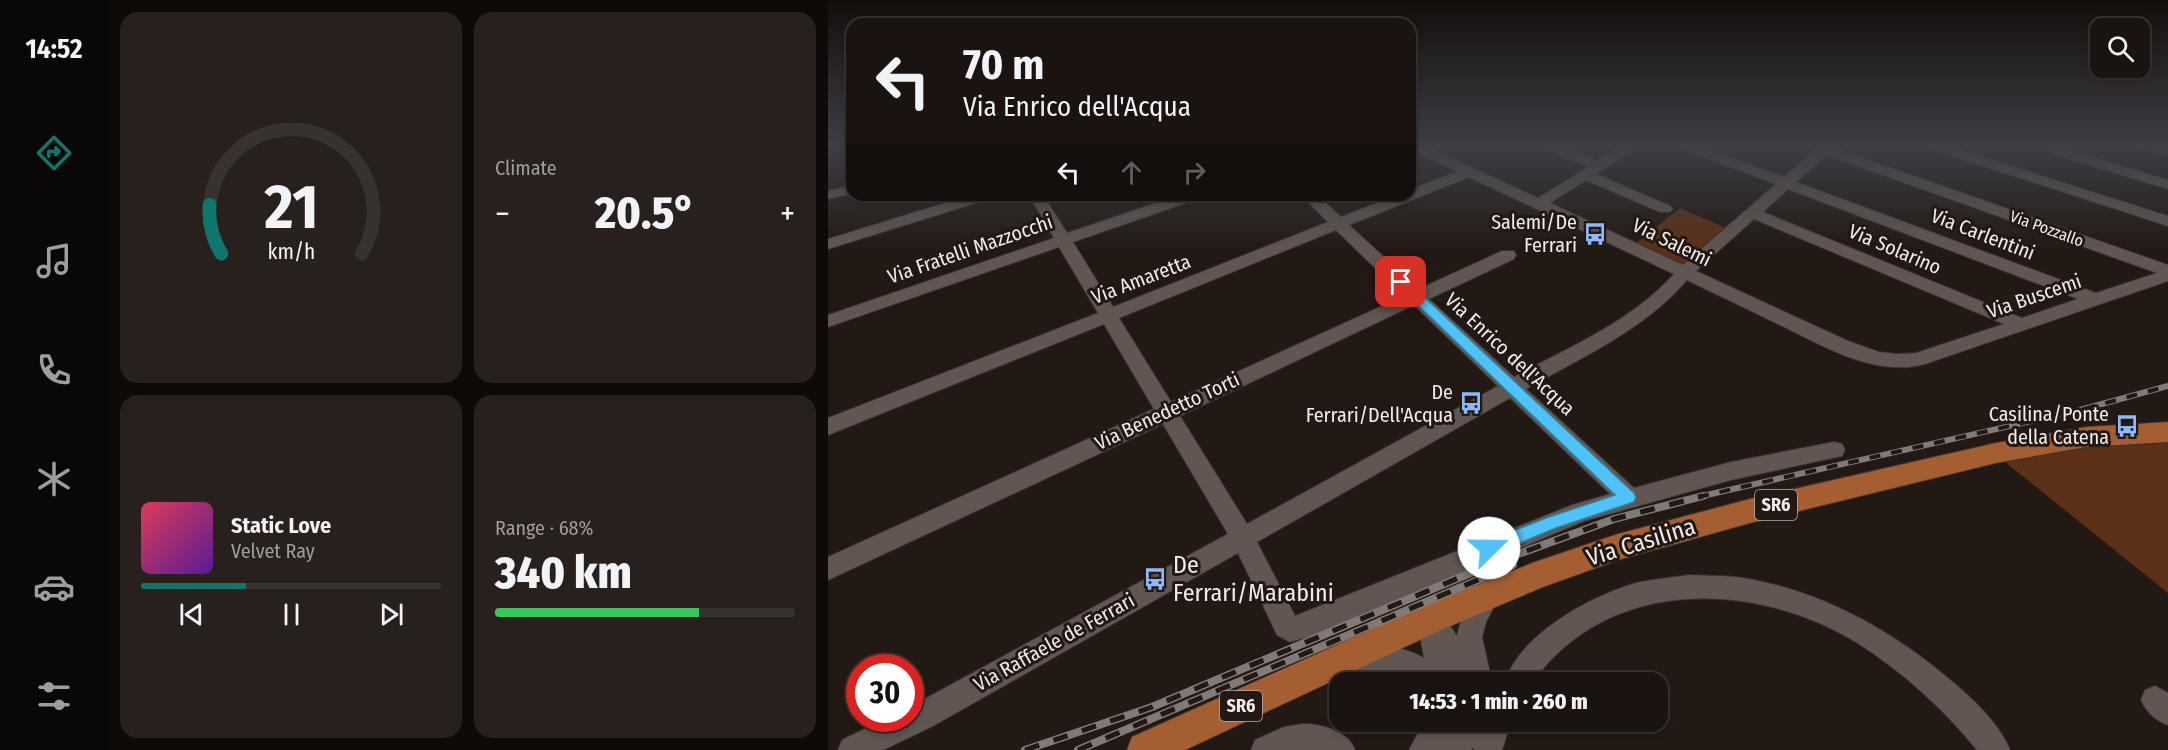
<!DOCTYPE html>
<html lang="en">
<head>
<meta charset="utf-8">
<style>
	body { margin:0; font-family:"Fira Sans Condensed",sans-serif; background:#27201d; color:#f1f3f6; height:100vh; display:flex; flex-direction:column; font-size:22px; white-space:nowrap }
	* { box-sizing:border-box; margin:0 }
	p { font-size:20px; color:#9f9e9e }
	.icon { flex:none; width:33px; height:33px; fill:none; stroke:currentColor; stroke-width:2; stroke-linecap:round; stroke-linejoin:round }
	.map { position:relative; flex:1; overflow:hidden }
	.panel { display:flex; flex-direction:column; gap:12px; padding:12px; background:#0e0a08; width:720px }
	.panel>* { flex:none }
	.hud { position:absolute; left:18px; top:18px; width:570px; height:183px; border-radius:18px; box-shadow:0 3px 9px #0003,0 0 0 2px #38322f; background:#1a130f; color:#f1f3f6; overflow:hidden }
	.controls { position:absolute; left:1262px; top:18px; display:grid; gap:12px }
	.controls a { display:grid; place-items:center; width:60px; height:60px; border-radius:12px; background:#1a130f; box-shadow:0 3px 9px #0003,0 0 0 2px #38322f; font-size:30px }
	.speed { position:absolute; left:18px; top:654px; display:flex; gap:12px; font-size:30px; font-weight:700; text-align:center }
	.speed>* { display:grid; place-content:center; width:78px; height:78px; border-radius:50%; background:#1a130f; box-shadow:0 3px 9px #0003,0 0 0 2px #38322f; line-height:1 }
	.speed .limit { border:9px solid #d22; background:#fff; color:#111 }
	.pin { position:absolute; display:grid; place-items:center; width:51px; height:51px; color:#fff; margin:-26px; border-radius:12px; box-shadow:0 3px 9px #0006 }
	.me { position:absolute; width:66px; margin:-33px; rotate:68deg; stroke-linejoin:round; filter:drop-shadow(0 0 4px #0008) }
	.turn { display:flex; align-items:center; gap:21px; height:126px; padding:0 18px; font-size:27px }
	.turn .icon { width:78px; height:78px; stroke-width:2.5 }
	.turn b { display:block; font-size:42px; line-height:51px }
	.lanes { display:flex; align-items:center; height:57px; padding:0 18px; background:#0003; justify-content:center; gap:30px; direction:ltr }
	.lanes .off { opacity:.35 }
	.big { font-size:45px; font-weight:800; line-height:1.1 }
	.panel .widget { flex:1; display:flex; flex-direction:column; justify-content:center; gap:9px; min-width:0; padding:0 21px; border-radius:18px; background:#27201d }
	.panel .dial { align-items:center; gap:0 }
	.dial svg { height:156px; overflow:visible; fill:none; stroke:#38322f; stroke-width:7; stroke-linecap:round; text-anchor:middle }
	.dial text { fill:#f1f3f6; stroke:none }
	.song { display:flex; align-items:center; gap:18px }
	.cover { width:72px; height:72px; border-radius:9px; background:linear-gradient(135deg,hsl(350 70% 55%),hsl(270 70% 35%)) }
	.played { height:6px; border-radius:3px; background:linear-gradient(90deg,#0f766e 35%,#38322f 35%) }
	.keys { display:flex; justify-content:space-around; direction:ltr }
	.heat { display:flex; justify-content:space-between; align-items:center; font-size:33px; direction:ltr }
	.charge { height:9px; border-radius:4px; background:linear-gradient(90deg,#34c759 68%,#38322f 0) }
	.panel .tiles { flex:1; display:grid; gap:12px; grid-template-columns:repeat(2,1fr) }
	.trip { position:absolute; left:501px; top:672px; width:339px; height:60px; border-radius:18px; background:#1a130f; box-shadow:0 3px 9px #0003,0 0 0 2px #38322f; font-weight:800; line-height:60px; text-align:center }
	main { display:flex; flex:1; min-height:0 }
	.tab-bar { display:flex; flex-direction:column; width:108px; justify-content:space-around; align-items:center; background:#0a0806; color:#9f9e9e }
	.tab-bar .icon { width:42px; height:42px }
	.tab-bar .selected { color:#0f766e }
	.tab-bar b { font-size:27px; color:#f1f3f6 }
	.map>svg:first-child { display:block }
	.green { fill:#5c3016 }
	.lines { fill:none; stroke-linecap:round; stroke-linejoin:round }
	.minor-casing { stroke:#393330; stroke-width:2 }
	.major-casing { stroke:#393330; stroke-width:2 }
	.minor { fill:#615651; fill-rule:evenodd }
	.major { fill:#a45e32; fill-rule:evenodd }
	.rail-far1-casing { stroke:#827a76; stroke-width:6 }
	.rail-casing { stroke:#827a76; stroke-width:8 }
	.rail-far1 { stroke:#221914; stroke-width:4; stroke-dasharray:11; stroke-linecap:butt }
	.rail { stroke:#221914; stroke-width:5; stroke-dasharray:15; stroke-linecap:butt }
	.route { fill:#4fc3f7; stroke:#337fa1; stroke-width:1.5 }
	.labels { text-anchor:middle; stroke-width:6; stroke-linejoin:round; paint-order:stroke }
	.far-street-label { font-size:16px; fill:#f2ebe8; stroke:#221914 }
	.shield { fill:#221914; stroke:#b4aca8; stroke-width:1.5 }
	.shield-label { font-size:18px; font-weight:bold; fill:#f2ebe8 }
	.poi-label { font-size:20px; fill:#f2ebe8; stroke:#221914; text-anchor:end }
	.street-label { font-size:20px; fill:#f2ebe8; stroke:#221914 }
	.near-street-label { font-size:24px; fill:#f2ebe8; stroke:#221914 }
	.near-poi-label { font-size:24px; fill:#f2ebe8; stroke:#221914; text-anchor:start }
</style>
</head>
<body>
<main>
<nav class="tab-bar">
<b>14:52</b>
<svg class="icon selected" aria-label="directions" viewBox="0 0 24 24"><path d="M12 3l9 9-9 9-9-9zM9 14v-3h6M13 9l2 2-2 2"/></svg>
<svg class="icon" aria-label="music" viewBox="0 0 24 24"><path d="M9 18V5l10-2v13"/><circle cx="6" cy="18" r="3"/><circle cx="16" cy="16" r="3"/></svg>
<svg class="icon" aria-label="phone" viewBox="0 0 24 24"><path d="M5 4h4l2 5-3 2q2 4 5 5l2-3 5 2v4C11 20 4 13 5 4z"/></svg>
<svg class="icon" aria-label="climate" viewBox="0 0 24 24"><path d="M12 3v18M4 7l16 10M4 17L20 7"/></svg>
<svg class="icon" aria-label="car" viewBox="0 0 24 24"><path d="M5 17H2v-5l4-1 3-4h7l3 4 3 1v5h-3M9 17h6M6 11h13"/><circle cx="7" cy="17" r="2"/><circle cx="17" cy="17" r="2"/></svg>
<svg class="icon" aria-label="filters" viewBox="0 0 24 24"><path d="M4 7h16M4 17h16"/><circle cx="9" cy="7" r="2"/><circle cx="15" cy="17" r="2"/></svg>
</nav>
<section class="panel">
<div class="tiles">
<div class="widget dial"><svg viewBox="0 0 100 80">
<path d="M14 69A42 42 0 1 1 86 69"/>
<path d="M14 69A42 42 0 0 1 8 44" stroke="#0f766e"/>
<text x="50" y="56" font-size="32" font-weight="700">21</text>
<text x="50" y="72" font-size="11">km/h</text>
</svg></div>
<div class="widget"><p>Climate</p>
<div class="heat"><a>−</a><b class="big">20.5°</b><a>+</a></div>
</div>
<div class="widget">
<div class="song"><i class="cover"></i><div><b>Static Love</b><p>Velvet Ray</p></div></div>
<div class="played"></div>
<div class="keys"><svg class="icon" aria-label="previous" viewBox="0 0 24 24"><path d="M18 5L8 12l10 7zM5 5v14"/></svg><svg class="icon" aria-label="pause" viewBox="0 0 24 24"><path d="M8 5v14M16 5v14"/></svg><svg class="icon" aria-label="next" viewBox="0 0 24 24"><path d="M6 5l10 7-10 7zM19 5v14"/></svg></div>
</div>
<div class="widget"><p>Range · 68%</p><b class="big">340 km</b><div class="charge"></div></div>
</div>
</section>
<div class="map">
<svg width="1340" height="750" viewBox="0 0 1340 750">
	<rect width="100%" height="100%" fill="#221914"/>
	<path class="green" d="M852 208 898 228 854 266 807 244Z
		M1340 440V593L1177 462C1231 448 1285 444 1340 440Z"/>
	<g class="lines">
		<g class="minor-casing">
			<path id="minor" d="M582 146H598L710 198 760 167 718 149 716 146H734L769 161 793 146H809L807 149 768 174 842 206 845 209 842 212H832L758 180 722 203 855 265 948 184 855 149 853 146H871L956 177 991 146H1007L1006 148 1340 265V281L1097 364C1046 378 994 345 950 324 920 309 889 295 859 280 816 330 754 357 698 389L806 488 903 462 1006 442 1014 444 1017 450 1014 456 903 480 756 521 487 635 462 642 449 635 410 553 105 726 55 750H10L14 740 59 718H82V707L400 534 335 424 0 580V557L326 409 276 324 0 435V418L270 313 231 247 0 327V315L226 238 201 195H215L239 233 352 195H374L372 198 245 242 285 307 500 222 473 195H489L513 217 569 195H582V190L630 171 583 149ZM999 155 1329 273 1268 293 968 182ZM641 177 846 274C803 322 741 347 686 377L601 299 686 259 688 255 686 251H674L591 289 521 225ZM960 189 1250 299 1194 318 935 212ZM926 219 1176 324 1088 353 1070 354 1051 352 1020 341 868 271ZM508 230 576 296 343 402 291 318ZM586 305 670 386 419 524 352 416ZM682 398 782 494 744 505 467 616 429 542Z
				M1101 146H1120L1340 216V226L1103 149Z
				M1207 146H1227L1340 180V189L1209 149Z
				M1309 146 1340 148V156L1311 149Z
				M24 185V193L0 199V191Z
				M143 195H166L164 198 0 249V239Z
				M861 575C881 576 901 575 921 579 998 593 1068 633 1127 684 1147 701 1172 725 1182 750H1149C1114 707 1075 672 1028 642 926 580 779 577 705 682H677C692 635 757 600 801 585 820 579 842 578 861 575Z
				M658 585 667 589 671 597 658 622 654 637 664 682H634L629 678 630 682H584L575 676 567 673 524 674 515 670 511 661 515 652C540 641 572 645 596 658L589 619 593 610 602 607 611 610 629 636 633 620 649 589Z
				M1327 686 1340 693V725C1327 720 1319 713 1313 700L1317 690Z
				M596 722H626L623 729 633 722H683L674 750H646V747L643 750H581Z
				M475 724C495 724 520 731 527 750H423L427 740 456 727Z"/>
		</g>
		<g class="major-casing">
			<path id="major" d="M1340 422V442L1258 447 1168 463 922 523 790 560 715 587 613 630 357 750H299L304 737 591 608 707 562 790 534 922 499 1168 443 1258 427Z"/>
		</g>
		<use href="#minor" class="minor"/>
		<use href="#major" class="major"/>
		<g class="rail-far1-casing">
			<path id="rail-far1" d="M870 497 1252 410 1340 386"/>
		</g>
		<g class="rail-casing">
			<path id="rail" d="M197 750 324 707 671 561 786 519 875 496
				M250 750 685 565"/>
		</g>
		<use href="#rail-far1" class="rail-far1"/>
		<use href="#rail" class="rail"/>
	</g>
	<linearGradient id="sky" x2="0" y2="1"><stop stop-color="#130e0b"/><stop offset="0.58" stop-color="#3e3e45"/><stop offset="1" stop-color="#3e3e45" stop-opacity="0"/></linearGradient>
	<rect width="1340" height="250" fill="url(#sky)"/>
	<path class="route" d="M573 278 577 279 806 493 808 497 806 502 728 528 661 556 655 553 653 548 655 543 718 518 787 495 568 284 567 282Z"/>
	<defs>
		<g id="bus-bare" transform="scale(1.8)"><path d="M-5-6H5V4H4V6H2V4H-2V6H-4V4H-5ZM-3.5-4V0h7V-4ZM-3.5 1.2v1.5H-2V1.2ZM2 1.2v1.5H3.5V1.2Z" fill="#8cb9fc" stroke="#221914" stroke-width="2.5" paint-order="stroke"/></g>
	</defs>
	<g fill-rule="evenodd">
		<use href="#bus-bare" x="767" y="234"/>
		<use href="#bus-bare" x="643" y="403"/>
		<use href="#bus-bare" x="1299" y="426"/>
		<use href="#bus-bare" x="327" y="579"/>
	</g>
	<g class="labels">
		<g class="far-street-label">
			<text transform="translate(1219 228) rotate(20)" y="6">Via Pozzallo</text>
		</g>
		<g class="shield">
			<rect x="927" y="490" width="42" height="30" rx="4.5"/>
			<rect x="392" y="691" width="42" height="30" rx="4.5"/>
		</g>
		<g class="shield-label">
			<text x="948" y="511">SR6</text>
			<text x="413" y="712">SR6</text>
		</g>
		<g class="poi-label">
			<text x="749" y="229">Salemi/De<tspan x="749" dy="23">Ferrari</tspan></text>
			<text x="625" y="399">De<tspan x="625" dy="23">Ferrari/Dell'Acqua</tspan></text>
			<text x="1281" y="421">Casilina/Ponte<tspan x="1281" dy="23">della Catena</tspan></text>
		</g>
		<g class="street-label">
			<text transform="translate(1155 234) rotate(21)" y="7">Via Carlentini</text>
			<text transform="translate(844 242) rotate(26)" y="7">Via Salemi</text>
			<text transform="translate(142 249) rotate(-19)" y="7">Via Fratelli Mazzocchi</text>
			<text transform="translate(1067 249) rotate(23)" y="7">Via Solarino</text>
			<text transform="translate(313 279) rotate(-21)" y="7">Via Amaretta</text>
			<text transform="translate(1206 296) rotate(-19)" y="7">Via Buscemi</text>
			<text transform="translate(682 354) rotate(43)" y="7">Via Enrico dell'Acqua</text>
			<text transform="translate(339 411) rotate(-25)" y="7">Via Benedetto Torti</text>
			<text transform="translate(226 642) rotate(-29)" y="7">Via Raffaele de Ferrari</text>
		</g>
		<g class="near-street-label">
			<text transform="translate(813 542) rotate(-17)" y="8">Via Casilina</text>
		</g>
		<g class="near-poi-label">
			<text x="345" y="573">De<tspan x="345" dy="28">Ferrari/Marabini</tspan></text>
		</g>
	</g>
</svg>
<div class="controls">
<a><svg class="icon" aria-label="search" viewBox="0 0 24 24"><circle cx="10" cy="10" r="6"/><path d="M15 15l6 6"/></svg></a>
</div>
<div class="speed"><div class="limit">30</div></div>
<div class="pin" style="left:573px;top:282px;background:#d93025"><svg class="icon" aria-label="arrive" viewBox="0 0 24 24"><path d="M6 21V4h12l-3 4 3 4H6"/></svg></div>
<svg class="me" style="left:661px;top:548px" viewBox="-20 -20 40 40"><circle r="19" fill="#fff"/><path d="M0-13L10 11 0 6-10 11z" fill="#4fc3f7"/></svg>
<div class="trip">14:53 · 1 min · 260 m</div>
<div class="hud">
<div class="turn"><svg class="icon" aria-label="left" viewBox="0 0 24 24"><path d="M17 20v-9H6M10 6l-5 5 5 5"/></svg><div><b>70 m</b>Via Enrico dell'Acqua</div></div>
<div class="lanes"><svg class="icon" aria-label="left" viewBox="0 0 24 24"><path d="M17 20v-9H6M10 6l-5 5 5 5"/></svg><svg class="icon off" aria-label="ahead" viewBox="0 0 24 24"><path d="M12 20V5M6 11l6-6 6 6"/></svg><svg class="icon off" aria-label="right" viewBox="0 0 24 24"><path d="M7 20v-9h11M14 6l5 5-5 5"/></svg></div>
</div>
</div>
</main>
</body>
</html>
